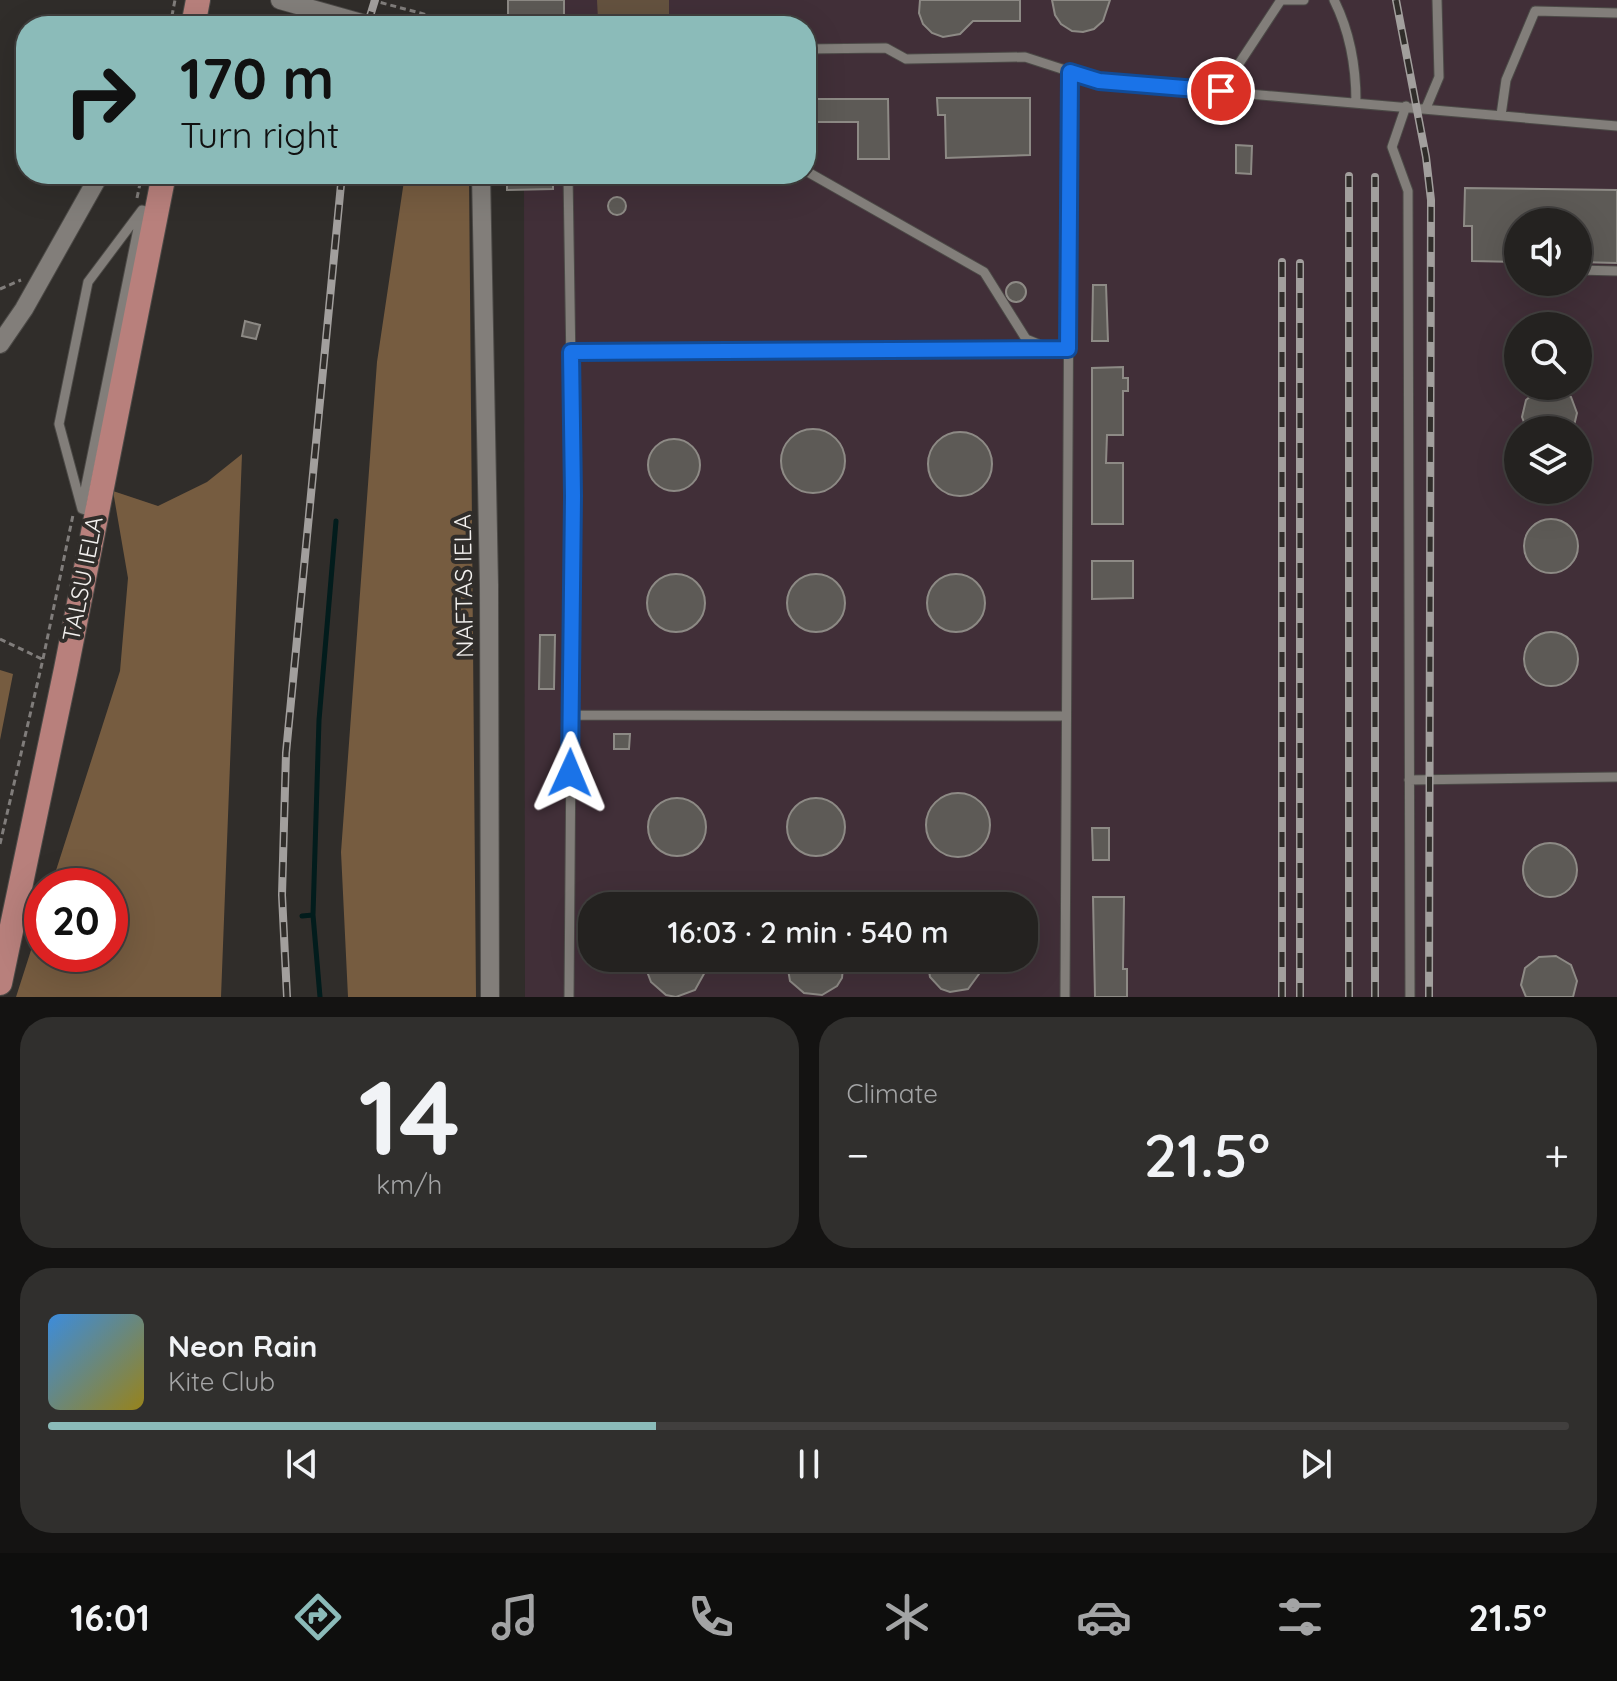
<!DOCTYPE html>
<html lang="en">
<head>
<meta charset="utf-8">
<style>
	body { margin:0; font-family:Quicksand,sans-serif; background:#302f2d; color:#f1f3f6; height:100vh; display:flex; flex-direction:column; font-size:30px; white-space:nowrap }
	* { box-sizing:border-box; margin:0 }
	p { font-size:26px; color:#a3a4a5 }
	.icon { flex:none; width:44px; height:44px; fill:none; stroke:currentColor; stroke-width:2; stroke-linecap:round; stroke-linejoin:round }
	.map { position:relative; height:997px; overflow:hidden }
	.panel { display:flex; flex-direction:column; gap:20px; padding:20px; background:#141312; flex:1 }
	.panel>* { flex:none }
	.banner { position:absolute; left:16px; top:16px; width:800px; height:168px; border-radius:32px; box-shadow:0 8px 32px #0002,0 0 0 2px #413f3e; background:#8bbbb9; color:#111; overflow:hidden }
	.fabs { position:absolute; left:1504px; top:208px; display:grid; gap:16px }
	.fabs a { display:grid; place-items:center; width:88px; height:88px; border-radius:50%; background:#242220; box-shadow:0 8px 32px #0002,0 0 0 2px #413f3e; font-size:40px }
	.speed { position:absolute; left:24px; top:868px; display:flex; gap:16px; font-size:40px; font-weight:700; text-align:center }
	.speed>* { display:grid; place-content:center; width:104px; height:104px; border-radius:50%; background:#242220; box-shadow:0 8px 32px #0002,0 0 0 2px #413f3e; line-height:1 }
	.speed .limit { border:12px solid #d22; background:#fff; color:#111 }
	.pin { position:absolute; display:grid; place-items:center; width:68px; height:68px; color:#fff; margin:-34px; border:4px solid #fff; border-radius:50%; box-shadow:0 2px 8px #0007 }
	.me { position:absolute; width:88px; margin:-44px; rotate:1deg; stroke-linejoin:round; filter:drop-shadow(0 0 6px #0008) }
	.turn { display:flex; align-items:center; gap:28px; height:168px; padding:0 32px; font-size:36px }
	.turn .icon { width:104px; height:104px; stroke-width:2.5 }
	.turn b { display:block; font-size:56px; line-height:68px }
	.big { font-size:60px; font-weight:600; line-height:1.1 }
	.panel .tile { flex:1; display:flex; flex-direction:column; justify-content:center; gap:12px; min-width:0; padding:0 28px; border-radius:32px; background:#302f2d }
	.panel .dial { align-items:center; gap:0 }
	.dial b { font-size:104px; line-height:1 }
	.song { display:flex; align-items:center; gap:24px }
	.cover { width:96px; height:96px; border-radius:12px; background:linear-gradient(135deg,hsl(210 70% 55%),hsl(50 70% 35%)) }
	.played { height:8px; border-radius:4px; background:linear-gradient(90deg,#8bbbb9 40%,#413f3e 40%) }
	.keys { display:flex; justify-content:space-around; direction:ltr }
	.heat { display:flex; justify-content:space-between; align-items:center; font-size:44px; direction:ltr }
	.panel .tiles { flex:1; display:grid; gap:20px; grid-template-columns:1fr 1fr }
	.tile:last-child { grid-column:span 2 }
	.trip { position:absolute; left:578px; top:892px; width:460px; height:80px; border-radius:32px; background:#242220; box-shadow:0 8px 32px #0002,0 0 0 2px #413f3e; font-weight:600; line-height:80px; text-align:center }
	.tab-bar { display:flex; height:128px; justify-content:space-around; align-items:center; background:#0e0e0d; color:#a3a4a5 }
	.tab-bar .icon { width:56px; height:56px }
	.tab-bar .on { color:#8bbbb9 }
	.tab-bar b { font-size:36px; color:#f1f3f6 }
	.map>svg:first-child { display:block }
	.industrial { fill:#412f38; fill-rule:evenodd }
	.green { fill:#64523f }
	.forest { fill:#765c40 }
	.lines { fill:none; stroke-linecap:round; stroke-linejoin:round }
	.stream { stroke:#021c1c; stroke-width:5 }
	.building { fill:#5d5a56; stroke:#8d8a85; stroke-width:2 }
	.lane-casing { stroke:#4c4a47; stroke-width:11 }
	.street-casing { stroke:#4c4a47; stroke-width:20 }
	.primary-casing { stroke:#4c4a47; stroke-width:26 }
	.path { stroke:#807d7b; stroke-width:3; stroke-dasharray:6 4; stroke-linecap:butt }
	.lane { stroke:#827e7a; stroke-width:9 }
	.street { stroke:#827e7a; stroke-width:18 }
	.primary { stroke:#b8807c; stroke-width:24 }
	.rail-casing { stroke:#a29f9d; stroke-width:8 }
	.rail { stroke:#302d2a; stroke-width:5; stroke-dasharray:15; stroke-linecap:butt }
	.route-casing { stroke:#114b97; stroke-width:20 }
	.route { stroke:#1a73e8; stroke-width:14 }
	.labels { text-anchor:middle; stroke-width:8; stroke-linejoin:round; paint-order:stroke }
	.street-label { font-size:24px; fill:#f2f0ee; stroke:#302d2a }
</style>
</head>
<body>
<div class="map">
<svg width="1617" height="997" viewBox="0 0 1617 997">
	<rect width="100%" height="100%" fill="#302d2a"/>
	<path class="industrial" d="M545 0H1617V997H525L524 190 553 189V174H806V26H548ZM1518 222H1578V282H1518ZM1518 326H1578V386H1518ZM1518 430H1578V490H1518ZM592 906H1024V958H592Z"/>
	<path class="green" d="M597 0H669V19L598 20Z"/>
	<path class="forest" d="M405 174H469L476 997H348L341 852 377 362Z
		M242 454 221 997H16L42 916V954H110V886H51L120 671 128 578 113 491 158 506 207 482Z
		M0 670 13 674 0 740Z"/>
	<g class="lines">
		<path class="stream" d="M302 916 313 915
			M320 997 313 915 319 720 336 521"/>
	</g>
	<path class="building" d="M508 0H564V22H554V26L508 24Z
		M920 0H1020V21H973L960 34 943 37 932 33 923 24 919 13Z
		M1052 0H1110L1103 21 1094 29 1083 32 1072 31 1061 24 1055 15Z
		M937 98H1030V155L946 158 945 115H938Z
		M816 99H888L889 159H858V122H815Z
		M1236 145 1252 146 1251 174 1236 173Z
		M507 174H553V189L507 190Z
		M1465 188 1617 190V263L1578 262V222H1518V262L1472 261V226H1464Z
		M608 206a9 9 0 1 1 18 0a9 9 0 1 1-18 0Z
		M1006 292a10 10 0 1 1 20 0a10 10 0 1 1-20 0Z
		M1093 285H1106L1108 341H1092Z
		M245 321 260 325 256 339 242 336Z
		M1123 367V378H1128V391H1123V435H1107L1106 463H1123V524H1092V368Z
		M1556 388 1571 397 1577 413 1573 430H1527L1522 417 1526 400 1539 389Z
		M781 461a32 32 0 1 1 64 0a32 32 0 1 1-64 0Z
		M928 464a32 32 0 1 1 64 0a32 32 0 1 1-64 0Z
		M648 465a26 26 0 1 1 52 0a26 26 0 1 1-52 0Z
		M1524 546a27 27 0 1 1 54 0a27 27 0 1 1-54 0Z
		M1092 561H1133V598L1092 599Z
		M927 603a29 29 0 1 1 58 0a29 29 0 1 1-58 0Z
		M647 603a29 29 0 1 1 58 0a29 29 0 1 1-58 0Z
		M787 603a29 29 0 1 1 58 0a29 29 0 1 1-58 0Z
		M1524 659a27 27 0 1 1 54 0a27 27 0 1 1-54 0Z
		M540 635H555L554 689H539Z
		M614 734H630L629 749H614Z
		M926 825a32 32 0 1 1 64 0a32 32 0 1 1-64 0Z
		M648 827a29 29 0 1 1 58 0a29 29 0 1 1-58 0Z
		M787 827a29 29 0 1 1 58 0a29 29 0 1 1-58 0Z
		M1092 828H1109V860H1093Z
		M1523 870a27 27 0 1 1 54 0a27 27 0 1 1-54 0Z
		M1093 897H1124L1123 969H1127V997H1095Z
		M1556 956 1571 965 1577 981 1573 997H1526L1521 985 1525 968 1539 957Z
		M649 958H705V972L695 990 676 997 666 995 651 982 648 974Z
		M786 958H844L842 978 837 986 822 995 804 993 790 981Z
		M927 958H980L979 974 968 989 950 992 941 989 930 977Z"/>
	<g class="lines">
		<g class="lane-casing">
			<path id="lane" d="M1334 0C1350 32 1356 66 1356 102
				M806 49 886 48 906 59 1025 57 1099 81 1617 126
				M1221 91 1281 0H1304
				M1406 106 1392 147 1408 191 1410 997
				M1426 108 1439 77 1437 0
				M1501 115 1506 80 1535 11 1617 13
				M806 171 984 272 1026 339 1043 346
				M568 174 573 496 569 997
				M1578 270 1617 271
				M571 352 1068 349
				M82 505 141 214
				M96 513 82 509 59 424 88 282 142 210 156 214
				M571 715 1065 716
				M1409 780 1617 777
				M1065 997 1070 72"/>
		</g>
		<g class="street-casing">
			<path id="street" d="M280 0 372 26
				M481 174 489 585 490 997
				M0 344 24 309 100 174"/>
		</g>
		<g class="primary-casing">
			<path id="primary" d="M193 26 198 0
				M0 983 66 669 164 174"/>
		</g>
		<path class="path" d="M371 0 469 26
			M170 26 175 0
			M137 198 142 174
			M0 289 21 280
			M0 639 44 660
			M0 844 43 659 73 515"/>
		<use href="#lane" class="lane"/>
		<use href="#street" class="street"/>
		<use href="#primary" class="primary"/>
		<g class="rail-casing">
			<path id="rail" d="M1396 0 1426 157 1431 200 1429 997
				M367 26 375 0
				M1282 262V997
				M1300 263V997
				M287 997 282 895 286 753 342 174
				M1349 997V176
				M1375 997V177"/>
		</g>
		<use href="#rail" class="rail"/>
	</g>
	<g class="lines">
		<g class="route-casing">
			<path id="route" d="M570 773 573 496 571 352 1068 349 1070 72 1099 81 1221 91"/>
		</g>
		<use href="#route" class="route"/>
	</g>
	<g class="labels">
		<g class="street-label">
			<text transform="translate(83 579) rotate(-79)" y="8">TALSU IELA</text>
			<text transform="translate(464 586) rotate(-91)" y="8">NAFTAS IELA</text>
		</g>
	</g>
</svg>
<div class="fabs">
<a><svg class="icon" aria-label="sound" viewBox="0 0 24 24"><path d="M4 9h4l5-4v14l-5-4H4zM17 9q2 3 0 6"/></svg></a>
<a><svg class="icon" aria-label="search" viewBox="0 0 24 24"><circle cx="10" cy="10" r="6"/><path d="M15 15l6 6"/></svg></a>
<a><svg class="icon" aria-label="layers" viewBox="0 0 24 24"><path d="M12 4l9 5-9 5-9-5zM3 14l9 5 9-5"/></svg></a>
</div>
<div class="speed"><div class="limit">20</div></div>
<div class="pin" style="left:1221px;top:91px;background:#d93025"><svg class="icon" aria-label="arrive" viewBox="0 0 24 24"><path d="M6 21V4h12l-3 4 3 4H6"/></svg></div>
<svg class="me" style="left:570px;top:773px" viewBox="-20 -20 40 40"><path d="M0-17L14 15 0 8-14 15z" fill="#1a73e8" stroke="#fff" stroke-width="4"/></svg>
<div class="trip">16:03 · 2 min · 540 m</div>
<div class="banner">
<div class="turn"><svg class="icon" aria-label="right" viewBox="0 0 24 24"><path d="M7 20v-9h11M14 6l5 5-5 5"/></svg><div><b>170 m</b>Turn right</div></div>
</div>
</div>
<section class="panel">
<div class="tiles">
<div class="tile dial"><b>14</b><p>km/h</p></div>
<div class="tile"><p>Climate</p>
<div class="heat"><a>−</a><b class="big">21.5°</b><a>+</a></div>
</div>
<div class="tile">
<div class="song"><i class="cover"></i><div><b>Neon Rain</b><p>Kite Club</p></div></div>
<div class="played"></div>
<div class="keys"><svg class="icon" aria-label="previous" viewBox="0 0 24 24"><path d="M18 5L8 12l10 7zM5 5v14"/></svg><svg class="icon" aria-label="pause" viewBox="0 0 24 24"><path d="M8 5v14M16 5v14"/></svg><svg class="icon" aria-label="next" viewBox="0 0 24 24"><path d="M6 5l10 7-10 7zM19 5v14"/></svg></div>
</div>
</div>
</section>
<nav class="tab-bar">
<b>16:01</b>
<svg class="icon on" aria-label="directions" viewBox="0 0 24 24"><path d="M12 3l9 9-9 9-9-9zM9 14v-3h6M13 9l2 2-2 2"/></svg>
<svg class="icon" aria-label="music" viewBox="0 0 24 24"><path d="M9 18V5l10-2v13"/><circle cx="6" cy="18" r="3"/><circle cx="16" cy="16" r="3"/></svg>
<svg class="icon" aria-label="phone" viewBox="0 0 24 24"><path d="M5 4h4l2 5-3 2q2 4 5 5l2-3 5 2v4C11 20 4 13 5 4z"/></svg>
<svg class="icon" aria-label="climate" viewBox="0 0 24 24"><path d="M12 3v18M4 7l16 10M4 17L20 7"/></svg>
<svg class="icon" aria-label="car" viewBox="0 0 24 24"><path d="M5 17H2v-5l4-1 3-4h7l3 4 3 1v5h-3M9 17h6M6 11h13"/><circle cx="7" cy="17" r="2"/><circle cx="17" cy="17" r="2"/></svg>
<svg class="icon" aria-label="filters" viewBox="0 0 24 24"><path d="M4 7h16M4 17h16"/><circle cx="9" cy="7" r="2"/><circle cx="15" cy="17" r="2"/></svg>
<b>21.5°</b>
</nav>
</body>
</html>
